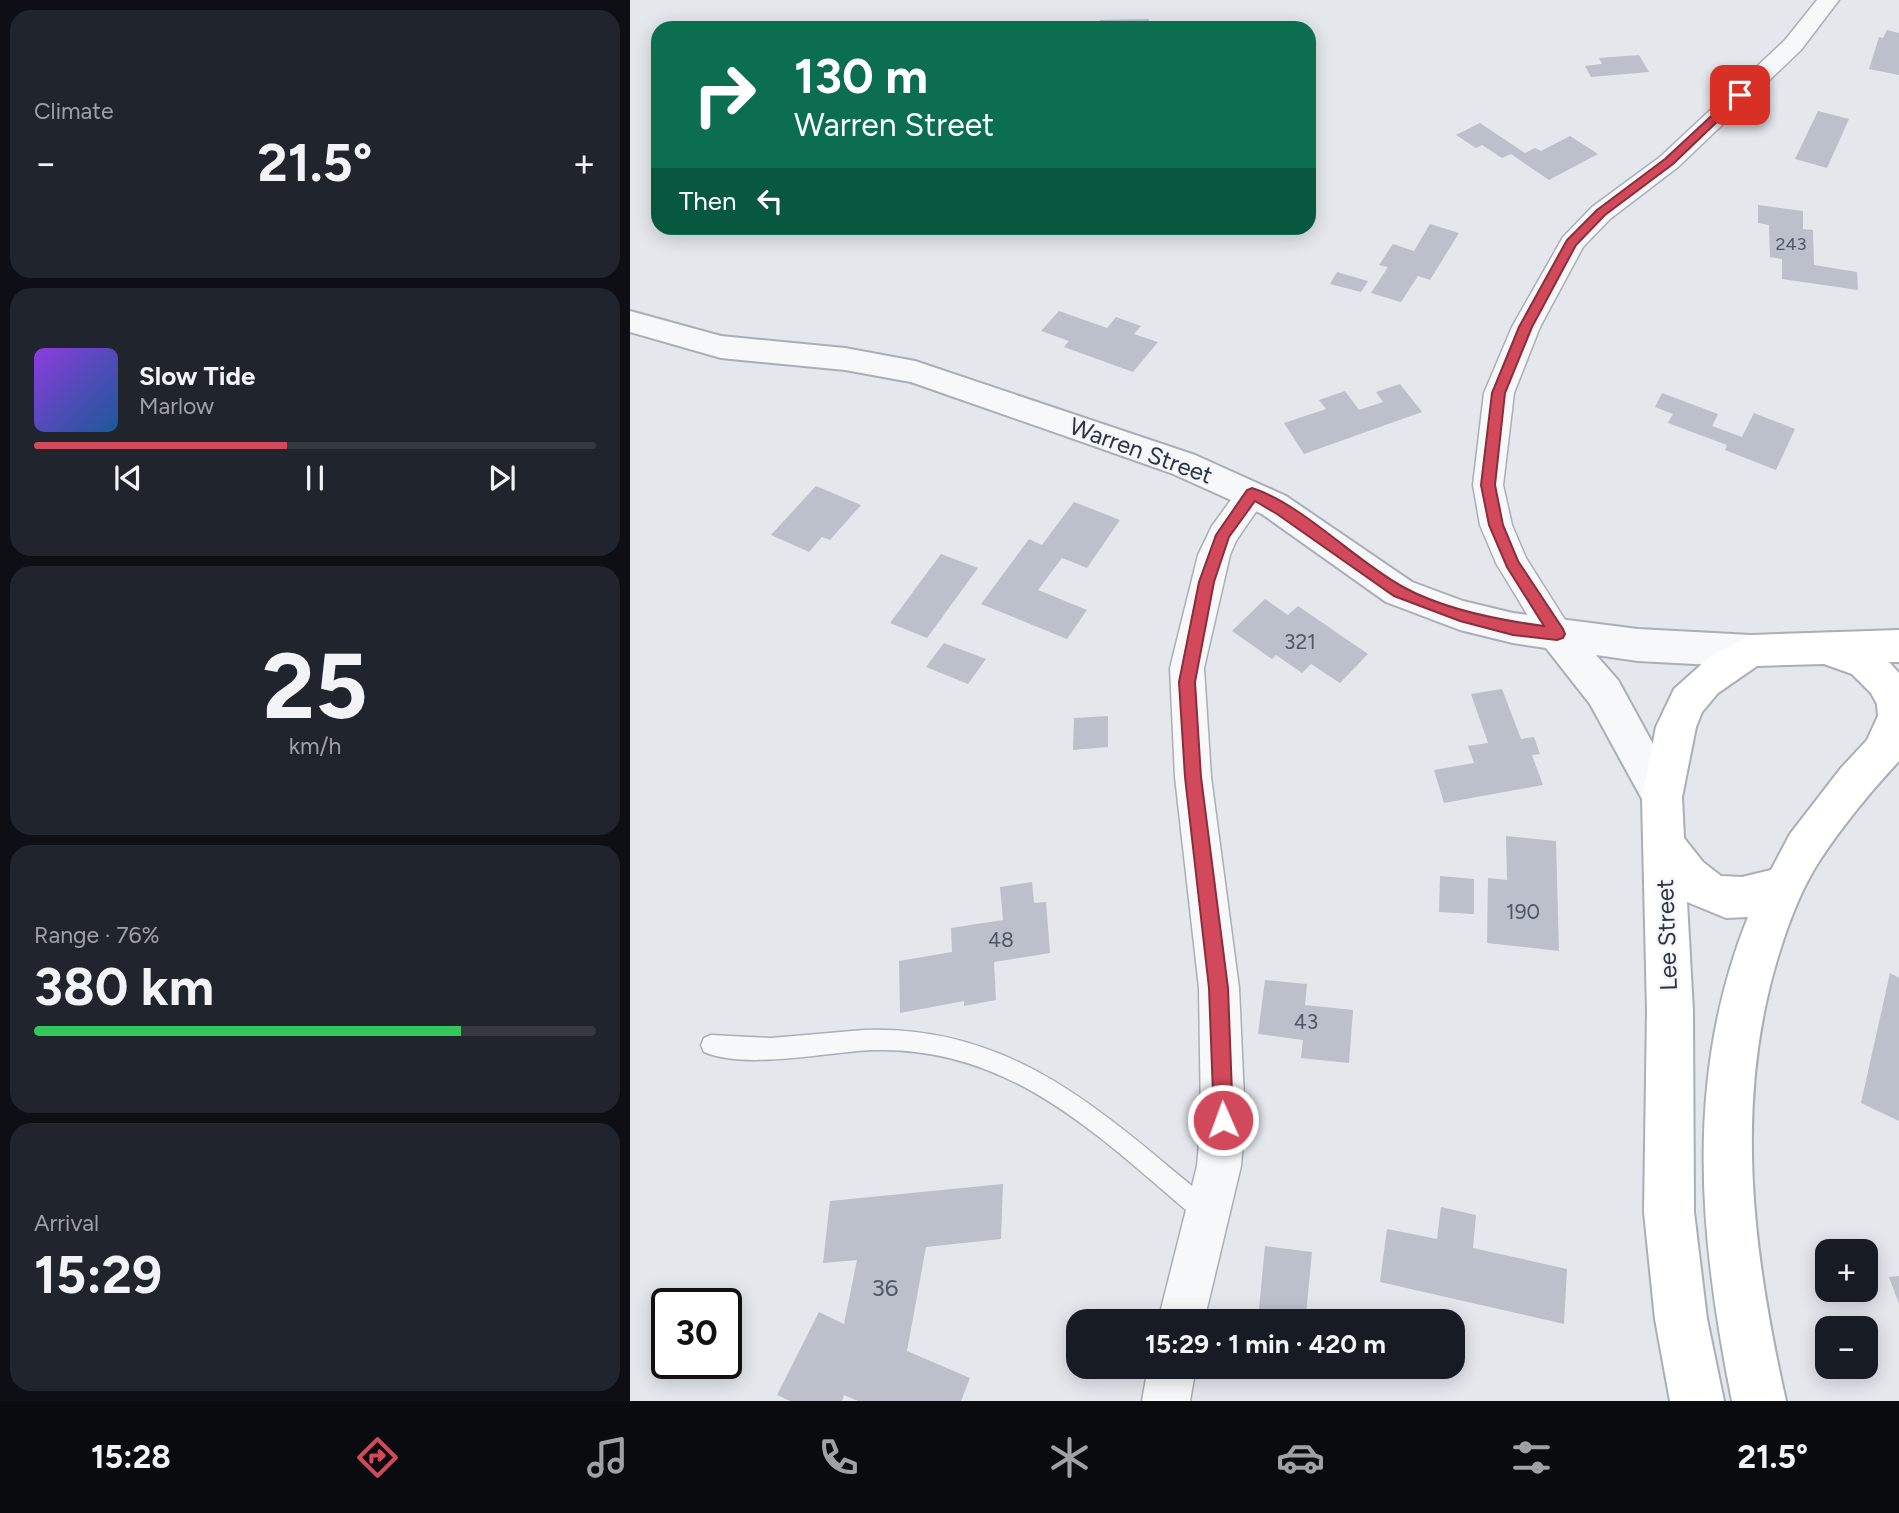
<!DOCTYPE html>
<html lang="en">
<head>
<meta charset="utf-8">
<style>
	body { margin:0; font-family:Figtree,sans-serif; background:#20242c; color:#f1f3f6; height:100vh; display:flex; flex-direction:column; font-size:26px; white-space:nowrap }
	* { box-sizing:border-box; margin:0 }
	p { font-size:23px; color:#9ea1a6 }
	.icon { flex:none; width:38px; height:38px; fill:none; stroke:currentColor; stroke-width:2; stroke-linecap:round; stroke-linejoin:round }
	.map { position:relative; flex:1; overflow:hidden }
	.panel { display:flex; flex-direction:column; gap:10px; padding:10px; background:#0d0f14; width:630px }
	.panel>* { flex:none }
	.top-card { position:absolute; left:21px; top:21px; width:665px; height:214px; border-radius:21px; box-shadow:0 4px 18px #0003; background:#0b6e4f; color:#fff; overflow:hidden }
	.controls { position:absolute; left:1185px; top:1239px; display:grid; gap:14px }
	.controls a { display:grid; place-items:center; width:63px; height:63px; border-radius:14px; background:#171b24; box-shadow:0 4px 18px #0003; font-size:35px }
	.speed { position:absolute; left:21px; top:1288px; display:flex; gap:14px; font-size:35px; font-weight:700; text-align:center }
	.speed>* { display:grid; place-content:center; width:91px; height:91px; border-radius:50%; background:#171b24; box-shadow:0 4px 18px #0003; line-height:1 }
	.speed .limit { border:4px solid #111; border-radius:10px; background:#fff; color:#111 }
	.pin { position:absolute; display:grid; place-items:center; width:60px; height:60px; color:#fff; margin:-30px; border-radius:14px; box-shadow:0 4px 10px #0006 }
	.me { position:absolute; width:77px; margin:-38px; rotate:358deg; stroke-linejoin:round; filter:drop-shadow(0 0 5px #0008) }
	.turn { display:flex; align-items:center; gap:24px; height:147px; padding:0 28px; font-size:32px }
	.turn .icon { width:91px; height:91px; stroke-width:2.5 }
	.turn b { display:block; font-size:49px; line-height:60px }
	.then { display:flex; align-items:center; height:66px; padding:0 28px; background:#0003; gap:14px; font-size:26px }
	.big { font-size:52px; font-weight:700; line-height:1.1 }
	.panel .tile { flex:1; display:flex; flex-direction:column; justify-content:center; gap:10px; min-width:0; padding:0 24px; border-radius:21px; background:#20242c }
	.panel .dial { align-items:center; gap:0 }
	.dial b { font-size:91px; line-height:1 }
	.song { display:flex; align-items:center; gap:21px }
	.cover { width:84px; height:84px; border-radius:10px; background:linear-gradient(135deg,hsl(270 70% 55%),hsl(210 70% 35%)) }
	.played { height:7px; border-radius:4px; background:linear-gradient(90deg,#d1495b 45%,#363941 45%) }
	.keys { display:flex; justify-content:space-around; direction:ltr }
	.heat { display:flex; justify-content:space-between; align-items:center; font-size:38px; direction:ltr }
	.charge { height:10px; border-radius:5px; background:linear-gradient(90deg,#34c759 76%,#363941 0) }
	.trip { position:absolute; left:436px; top:1309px; width:399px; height:70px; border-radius:21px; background:#171b24; box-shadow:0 4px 18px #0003; font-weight:700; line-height:70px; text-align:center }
	.tab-bar { display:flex; height:112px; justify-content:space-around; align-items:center; background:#090b0e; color:#9ea1a6 }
	.tab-bar .icon { width:49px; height:49px }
	.tab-bar .active { color:#d1495b }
	.tab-bar b { font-size:32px; color:#f1f3f6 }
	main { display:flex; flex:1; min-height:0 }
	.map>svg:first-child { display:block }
	.building { fill:#bbc0ca }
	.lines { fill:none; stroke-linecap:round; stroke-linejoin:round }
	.service-casing { stroke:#a9aeb7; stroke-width:3 }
	.minor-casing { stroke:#a9aeb7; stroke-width:3 }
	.tertiary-casing { stroke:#a9aeb7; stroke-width:4 }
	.secondary-casing { stroke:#a9aeb7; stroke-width:4 }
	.service { fill:#f7f8fa; fill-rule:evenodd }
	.minor { fill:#f7f8fa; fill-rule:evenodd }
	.tertiary { fill:#f7f8fa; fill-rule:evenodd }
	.secondary { fill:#fff; fill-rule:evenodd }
	.route { fill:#d1495b; stroke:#882f3b; stroke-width:2 }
	.labels { text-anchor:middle; stroke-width:5; stroke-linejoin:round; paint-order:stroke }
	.far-number-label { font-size:18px; fill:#4f5766 }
	.number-label { font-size:21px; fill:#4f5766 }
	.street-label { font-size:24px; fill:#2b3445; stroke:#f4f6f9 }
	.near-number-label { font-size:24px; fill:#4f5766 }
</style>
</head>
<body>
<main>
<section class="panel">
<div class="tile"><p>Climate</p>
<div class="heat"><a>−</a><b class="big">21.5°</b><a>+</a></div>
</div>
<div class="tile">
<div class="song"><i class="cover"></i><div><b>Slow Tide</b><p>Marlow</p></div></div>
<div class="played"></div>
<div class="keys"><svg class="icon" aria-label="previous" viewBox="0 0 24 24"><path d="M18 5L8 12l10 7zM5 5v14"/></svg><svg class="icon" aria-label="pause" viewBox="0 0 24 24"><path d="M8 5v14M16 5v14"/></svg><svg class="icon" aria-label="next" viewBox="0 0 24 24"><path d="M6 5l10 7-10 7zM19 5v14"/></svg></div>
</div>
<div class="tile dial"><b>25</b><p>km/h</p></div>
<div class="tile"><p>Range · 76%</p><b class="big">380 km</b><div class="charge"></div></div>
<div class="tile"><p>Arrival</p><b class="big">15:29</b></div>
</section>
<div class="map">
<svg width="1269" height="1401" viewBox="0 0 1269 1401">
	<rect width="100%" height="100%" fill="#e4e7ec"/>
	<path class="building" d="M519 19V28H470V20Z
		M1257 30 1269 33V75L1239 69 1249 37 1253 38Z
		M1009 55 1019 72 961 77 955 66 972 64 969 58Z
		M1188 111 1219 119 1197 168 1165 159Z
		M850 123 895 153 905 148 911 151 940 136 968 154 919 180 881 154 872 158 852 145 846 148 826 135Z
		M1128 205 1173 211V229L1183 230 1184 265 1227 272 1228 290 1152 279V259L1140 257 1139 225 1128 223Z
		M800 224 829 233 800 280 788 276 771 302 741 293 758 267 749 265 763 244 784 251Z
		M707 272 738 281 731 292 700 284Z
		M429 311 477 328 486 317 511 326 504 334 528 342 503 372 434 347 439 341 411 331Z
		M770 384 792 412 674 454 654 423 696 409 689 400 715 391 729 410 753 402 746 392Z
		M1032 393 1088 414 1082 426 1112 437 1124 413 1165 429 1146 470 1095 450 1097 445 1038 423 1043 414 1025 407Z
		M186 486 231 505 200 540 192 537 179 552 141 535Z
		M444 502 490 520 457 568 432 558 408 590 457 610 437 639 351 604 399 539 412 545Z
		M311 554 348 568 297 638 260 623Z
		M635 599 658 615 668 606 738 654 710 683 681 664 672 673 646 655 642 659 602 631Z
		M314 643 356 659 338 684 296 667Z
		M872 689 891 739 904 737 910 754 902 755 913 785 814 803 804 770 844 763 838 746 858 743 841 694Z
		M478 716V747L443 750 444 718Z
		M876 836 926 841 929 951 857 943 858 878 877 880Z
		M810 876 844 879V914L809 912Z
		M402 882 404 903 416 902 420 953 364 962 366 1000 334 1006V1001L270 1013 269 961 322 952 321 928 373 920 370 887Z
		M1260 973 1269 978V1121L1231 1103Z
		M635 980 677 984 675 1005 723 1010 719 1063 671 1058 673 1040 628 1034Z
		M373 1184 371 1239 296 1247 277 1351 340 1378 331 1401H228L214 1395 212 1401H160L147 1395 189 1312 214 1324 227 1260 193 1263 200 1201Z
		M811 1207 846 1215 843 1248 937 1269 934 1324 750 1282 757 1229 807 1239Z
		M635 1246 682 1252 676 1314 629 1309Z
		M1269 1276V1304L1259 1277Z"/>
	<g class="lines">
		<g class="service-casing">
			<path id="service" d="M234 1030C387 1025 476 1116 586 1206L589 1214 586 1222 578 1225 570 1222C471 1139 383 1046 243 1050 196 1052 117 1070 74 1052L71 1045 74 1038 81 1035 141 1038Z"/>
		</g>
		<g class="minor-casing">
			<path id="minor" d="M1187 0H1209L1171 50 1048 167 980 219 953 247 910 327 884 393 873 485 882 525 896 558 944 634 939 644 927 648 915 644 866 563 850 525 843 485 854 393 882 327 933 237 962 207 1030 157 1155 40Z
				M622 482 633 486 638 494 606 541 600 555 574 668 581 777 609 988 615 1120 611 1166 574 1321H528L567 1166 571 1120 569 988 545 777 540 668 568 555 582 526 611 486Z
				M518 1367H566L560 1401H512Z"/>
		</g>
		<g class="tertiary-casing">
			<path id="tertiary" d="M0 311 91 336 215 348 285 361 565 455 656 496 782 582 833 601 883 613 1008 629 1121 635 1134 640 1140 651 1134 662 1121 667 1008 661 966 655 988 680 1052 797 1046 810 1032 815 1018 810 960 704 916 648 883 643 830 630 756 602 632 514 541 473 281 382 215 370 91 358 0 332Z"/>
		</g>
		<g class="secondary-casing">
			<path id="secondary" d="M1269 630V662H1259L1269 673V761C1241 791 1213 825 1190 860 1171 889 1158 924 1148 957 1103 1104 1123 1254 1156 1401H1102C1069 1237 1054 1076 1118 917L1096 918 1057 902 1063 1011 1064 1212 1077 1319 1094 1401H1040L1025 1319 1014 1212 1017 1011 1012 797 1026 727 1044 689 1082 655 1121 635ZM1194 664 1222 674 1241 693 1247 704 1248 716 1237 740 1211 768 1160 834 1141 870 1112 877 1091 876 1073 862 1054 838 1052 797 1066 727 1072 712 1088 693 1127 666Z"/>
		</g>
		<use href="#service" class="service"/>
		<use href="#minor" class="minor"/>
		<use href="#tertiary" class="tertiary"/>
		<use href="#secondary" class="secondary"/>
	</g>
	<path class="route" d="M1106 93 1115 95 1043 164 975 215 946 245 902 327 875 393 865 485 873 525 888 561 933 629 935 634 933 638 927 640 883 635 830 621 764 596 647 514 625 501 599 537 584 582 565 682 571 777 598 988 603 1120 600 1127 593 1130 586 1127 584 1120 579 988 555 777 549 682 569 582 586 535 617 490 622 488C674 505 726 562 775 588 816 610 868 620 914 626L877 567 859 525 851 485 862 393 889 327 937 240 967 210 1035 159Z"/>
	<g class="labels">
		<g class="far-number-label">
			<text x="1161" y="250">243</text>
		</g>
		<g class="number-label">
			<text x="670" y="649">321</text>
			<text x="893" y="919">190</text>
			<text x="371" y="947">48</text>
			<text x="676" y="1029">43</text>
		</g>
		<g class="street-label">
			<text transform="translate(511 451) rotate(20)" y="8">Warren Street</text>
			<text transform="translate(1037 935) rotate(-92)" y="8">Lee Street</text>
		</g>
		<g class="near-number-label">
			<text x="255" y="1296">36</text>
		</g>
	</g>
</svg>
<div class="controls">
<a>+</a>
<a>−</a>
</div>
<div class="speed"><div class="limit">30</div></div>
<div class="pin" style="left:1110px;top:95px;background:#d93025"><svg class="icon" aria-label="arrive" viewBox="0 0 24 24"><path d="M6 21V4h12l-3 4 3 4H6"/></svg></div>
<svg class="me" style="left:593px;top:1120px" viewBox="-20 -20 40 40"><circle r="17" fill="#d1495b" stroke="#fff" stroke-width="3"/><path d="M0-11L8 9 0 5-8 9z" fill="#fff"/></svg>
<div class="trip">15:29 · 1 min · 420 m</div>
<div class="top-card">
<div class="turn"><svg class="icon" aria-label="right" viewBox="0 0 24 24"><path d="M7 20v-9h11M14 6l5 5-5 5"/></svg><div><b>130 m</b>Warren Street</div></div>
<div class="then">Then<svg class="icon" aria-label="left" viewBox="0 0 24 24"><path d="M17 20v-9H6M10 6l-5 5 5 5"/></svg></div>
</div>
</div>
</main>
<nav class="tab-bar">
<b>15:28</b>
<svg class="icon active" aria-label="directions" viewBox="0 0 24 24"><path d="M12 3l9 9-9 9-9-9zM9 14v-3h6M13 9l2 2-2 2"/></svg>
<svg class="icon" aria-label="music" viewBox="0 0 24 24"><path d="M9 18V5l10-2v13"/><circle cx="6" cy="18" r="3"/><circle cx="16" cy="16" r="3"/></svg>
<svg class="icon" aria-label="phone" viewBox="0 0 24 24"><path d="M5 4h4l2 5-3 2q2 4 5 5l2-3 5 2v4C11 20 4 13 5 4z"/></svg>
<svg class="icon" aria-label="climate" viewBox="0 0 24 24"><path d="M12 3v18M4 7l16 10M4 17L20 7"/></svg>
<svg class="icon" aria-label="car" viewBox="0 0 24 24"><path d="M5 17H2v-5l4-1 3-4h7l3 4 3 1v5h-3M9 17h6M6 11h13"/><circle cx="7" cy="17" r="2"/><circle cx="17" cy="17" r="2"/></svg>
<svg class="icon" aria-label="filters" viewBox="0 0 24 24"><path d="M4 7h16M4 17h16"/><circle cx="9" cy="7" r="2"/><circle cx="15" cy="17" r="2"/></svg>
<b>21.5°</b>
</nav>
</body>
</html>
